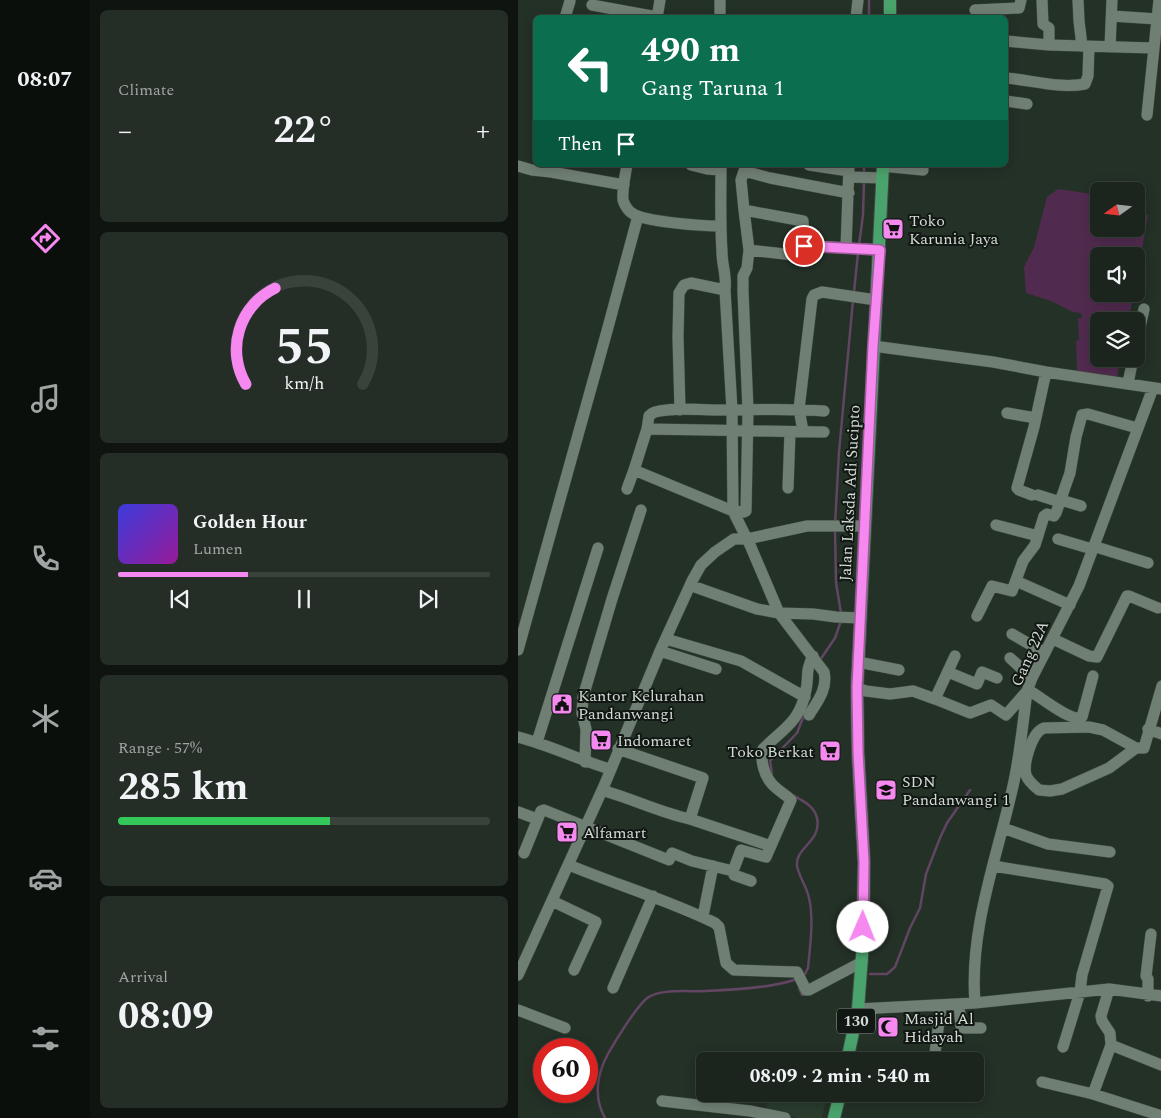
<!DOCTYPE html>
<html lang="en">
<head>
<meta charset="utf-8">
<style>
	body { margin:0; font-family:Spectral,serif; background:#242d26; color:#f1f3f6; height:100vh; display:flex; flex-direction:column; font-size:19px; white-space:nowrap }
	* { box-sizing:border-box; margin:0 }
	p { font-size:16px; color:#a0a5a4 }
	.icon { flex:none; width:28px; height:28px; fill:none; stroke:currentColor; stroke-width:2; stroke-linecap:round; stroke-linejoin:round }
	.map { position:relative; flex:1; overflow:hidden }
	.sheet { display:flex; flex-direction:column; gap:10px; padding:10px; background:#0f1410; width:428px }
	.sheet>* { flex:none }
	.guide { position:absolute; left:15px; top:15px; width:475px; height:152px; border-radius:8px; box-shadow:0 2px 12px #0003,0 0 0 1px #39423b; background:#0b6e4f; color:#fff; overflow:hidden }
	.needle { width:32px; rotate:255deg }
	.fabs { position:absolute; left:572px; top:182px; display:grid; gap:10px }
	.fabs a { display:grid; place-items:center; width:55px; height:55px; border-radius:8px; background:#1b251d; box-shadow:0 2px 12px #0003,0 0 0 1px #39423b; font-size:25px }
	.speed { position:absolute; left:15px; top:1038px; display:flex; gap:10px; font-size:25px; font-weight:700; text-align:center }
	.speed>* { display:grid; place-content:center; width:65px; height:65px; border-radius:50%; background:#1b251d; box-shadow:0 2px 12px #0003,0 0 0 1px #39423b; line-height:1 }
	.speed .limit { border:8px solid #d22; background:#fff; color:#111 }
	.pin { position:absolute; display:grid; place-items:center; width:42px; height:42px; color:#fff; margin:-21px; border:2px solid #fff; border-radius:50%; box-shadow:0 1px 5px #0007 }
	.me { position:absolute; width:55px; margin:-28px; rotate:1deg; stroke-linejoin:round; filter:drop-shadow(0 0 4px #0008) }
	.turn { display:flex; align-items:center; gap:18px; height:105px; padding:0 25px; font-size:22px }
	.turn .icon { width:65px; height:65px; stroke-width:2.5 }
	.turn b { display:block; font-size:35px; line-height:42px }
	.then { display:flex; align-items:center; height:48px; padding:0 25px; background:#0003; gap:10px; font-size:19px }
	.big { font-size:38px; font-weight:700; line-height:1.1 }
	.sheet .tile { flex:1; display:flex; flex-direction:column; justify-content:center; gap:8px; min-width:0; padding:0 18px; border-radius:8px; background:#242d26 }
	.sheet .dial { align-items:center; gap:0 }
	.dial svg { height:130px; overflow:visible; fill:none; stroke:#39423b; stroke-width:7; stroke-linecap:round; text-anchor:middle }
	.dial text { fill:#f1f3f6; stroke:none }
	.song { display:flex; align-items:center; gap:15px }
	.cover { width:60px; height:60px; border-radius:8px; background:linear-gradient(135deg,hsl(240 70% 55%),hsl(300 70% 35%)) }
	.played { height:5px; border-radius:2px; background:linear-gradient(90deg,#f589ef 35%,#39423b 35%) }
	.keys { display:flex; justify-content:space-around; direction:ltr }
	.heat { display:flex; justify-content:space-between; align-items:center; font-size:28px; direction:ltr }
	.charge { height:8px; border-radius:4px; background:linear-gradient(90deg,#34c759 57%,#39423b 0) }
	.trip { position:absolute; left:178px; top:1052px; width:288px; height:50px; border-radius:8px; background:#1b251d; box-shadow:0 2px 12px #0003,0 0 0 1px #39423b; font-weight:700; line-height:50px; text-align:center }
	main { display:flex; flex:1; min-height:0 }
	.tabs { display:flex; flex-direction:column; width:90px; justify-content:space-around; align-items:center; background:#0b0f0c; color:#a0a5a4 }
	.tabs .icon { width:35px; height:35px }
	.tabs .on { color:#f589ef }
	.tabs b { font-size:22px; color:#f1f3f6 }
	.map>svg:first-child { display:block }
	.built { fill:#293c2e }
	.green { fill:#512b4f }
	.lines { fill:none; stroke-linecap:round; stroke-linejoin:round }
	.stream { stroke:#624562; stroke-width:2.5 }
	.minor-casing { stroke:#404b43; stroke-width:12 }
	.major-casing { stroke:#404b43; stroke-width:14 }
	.minor { stroke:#707f73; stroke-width:11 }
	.major { stroke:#4aa36c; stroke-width:12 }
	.route-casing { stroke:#9f599b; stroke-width:12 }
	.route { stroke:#f589ef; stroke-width:9 }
	.labels { text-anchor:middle; stroke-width:4; stroke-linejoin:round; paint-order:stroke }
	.shield { fill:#111713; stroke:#99a09a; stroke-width:1 }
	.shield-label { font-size:15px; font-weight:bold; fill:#d3dbd4 }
	.poi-label { font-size:16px; fill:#d3dbd4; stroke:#111713; text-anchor:start }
	.street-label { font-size:16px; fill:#d3dbd4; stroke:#111713 }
</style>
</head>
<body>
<main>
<nav class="tabs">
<b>08:07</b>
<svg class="icon on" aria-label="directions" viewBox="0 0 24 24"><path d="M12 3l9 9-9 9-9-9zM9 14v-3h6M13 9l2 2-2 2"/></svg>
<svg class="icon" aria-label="music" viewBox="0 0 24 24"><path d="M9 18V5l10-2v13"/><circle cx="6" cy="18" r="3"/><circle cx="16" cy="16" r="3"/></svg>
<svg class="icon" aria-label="phone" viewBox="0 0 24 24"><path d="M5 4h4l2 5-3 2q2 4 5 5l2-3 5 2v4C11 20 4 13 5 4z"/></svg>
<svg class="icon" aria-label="climate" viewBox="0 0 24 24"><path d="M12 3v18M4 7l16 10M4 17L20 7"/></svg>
<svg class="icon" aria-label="car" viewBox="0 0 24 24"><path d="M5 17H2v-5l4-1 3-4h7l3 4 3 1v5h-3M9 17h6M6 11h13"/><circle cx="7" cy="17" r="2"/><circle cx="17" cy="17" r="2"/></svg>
<svg class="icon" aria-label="filters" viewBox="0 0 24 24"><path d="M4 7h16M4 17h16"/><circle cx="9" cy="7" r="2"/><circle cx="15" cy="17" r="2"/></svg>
</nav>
<section class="sheet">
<div class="tile"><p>Climate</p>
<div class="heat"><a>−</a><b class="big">22°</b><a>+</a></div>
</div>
<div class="tile dial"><svg viewBox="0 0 100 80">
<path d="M14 69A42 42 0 1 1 86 69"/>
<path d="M14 69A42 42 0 0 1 32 10" stroke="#f589ef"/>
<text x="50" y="56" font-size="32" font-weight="700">55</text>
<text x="50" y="72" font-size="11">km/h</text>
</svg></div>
<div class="tile">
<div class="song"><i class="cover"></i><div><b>Golden Hour</b><p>Lumen</p></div></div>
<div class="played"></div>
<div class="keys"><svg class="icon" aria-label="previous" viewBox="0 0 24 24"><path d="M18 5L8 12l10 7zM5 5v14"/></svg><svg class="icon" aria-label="pause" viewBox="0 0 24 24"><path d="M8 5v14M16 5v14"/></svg><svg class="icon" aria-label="next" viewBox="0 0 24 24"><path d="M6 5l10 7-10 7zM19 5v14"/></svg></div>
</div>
<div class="tile"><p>Range · 57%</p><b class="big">285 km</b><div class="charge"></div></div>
<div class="tile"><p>Arrival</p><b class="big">08:09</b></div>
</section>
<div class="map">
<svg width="644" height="1118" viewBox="0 0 644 1118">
	<rect width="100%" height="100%" fill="#243127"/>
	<path class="built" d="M250 1094H309L304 1118H280L248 1109Z"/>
	<path class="green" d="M540 189 581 195V229H619V214L630 215 619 278V256H581V294H616L610 321H581V359H602L599 377 559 371 558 341 561 340 560 318H564L563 313 555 312 533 301 508 293 506 267 516 247 529 197Z"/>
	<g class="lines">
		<path class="stream" d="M351 18V0
			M346 175V165
			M341 245 345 215 346 181
			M336 292 340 253
			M317 524 321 452 335 300
			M317 529 318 583 323 613
			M302 660 317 638 323 621
			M254 774 252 761 279 733 286 715
			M275 795C284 801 296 805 299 818 304 842 277 847 279 866 281 877 289 887 291 898 296 918 292 948 290 968L287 974 284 976
			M352 974H369L377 967 392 928 402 908 408 874 422 838 429 823 452 790
			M281 988 284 995 290 994
			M87 1118C75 1097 79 1073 91 1052 100 1037 115 1011 128 999 140 988 172 992 188 991 215 990 254 988 279 979"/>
		<g class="minor-casing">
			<path id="minor" d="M524 0 525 24 531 28V45
				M560 0 561 21 564 46
				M74 5 139 17
				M457 10 501 8 503 0
				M594 16 639 19
				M47 18 52 1
				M139 18 142 0
				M202 18V0
				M338 18 340 0
				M488 41 531 45 635 48
				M592 47 594 0
				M488 78C513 80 541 89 567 84L570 76 571 46
				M488 101 509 104
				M629 115 641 0
				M109 165C107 176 104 189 105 200 106 204 110 211 114 213 125 222 185 226 202 226
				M173 165 189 169 203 170
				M203 165C203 194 202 223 204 252 204 265 209 277 207 290L214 410 215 511 232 545 261 613 306 672C310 689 299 702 291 715
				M291 165 331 171
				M0 166 14 170 33 172 106 185
				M364 166 405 170
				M332 177 364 178
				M226 210 231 250 229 268 225 276V292L230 410 228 511 226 512 215 511 116 470 129 429 131 416C133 414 134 413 137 412 156 407 179 410 199 410 235 410 271 408 306 411
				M286 246 285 221 226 210 223 180 226 171 252 178 331 193
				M328 248 331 165
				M231 250 276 255 278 248 281 245 362 250
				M619 341 626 309
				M355 346 475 362 528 372 644 389
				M610 383 615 359
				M162 410 160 337 161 293 166 285 173 283 207 290
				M489 413 518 418
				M129 429 306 432
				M285 431 281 409 294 299 296 295 304 292 358 300
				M270 488 272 432
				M109 489 116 470
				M514 495 501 490 499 488 516 427 528 372
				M520 495 542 502
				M543 500 563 506
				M478 525 520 536
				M540 539 574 549
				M575 546 630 563
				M498 581 552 605
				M177 587 239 609 261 613 295 614 318 617 342 618
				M459 616 474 586 494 591 505 561 517 545 526 516 529 514 536 516 538 513 552 473 558 437 564 415 570 414 619 428
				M494 634 527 653
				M148 639 223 661 287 697
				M535 639 571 656 579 657 609 596H611L640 608
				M0 650 89 331 120 216
				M142 651 198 669
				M492 658 514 678
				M340 662 381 670
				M430 672 459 684 464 672 479 678
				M339 688 348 691 372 694 395 691 417 699 437 656
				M510 690C522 696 553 723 564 717L575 676
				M417 699 452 713 473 705 488 715 509 691
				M630 729 644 734
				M0 737C32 745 61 760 92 769
				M19 742 80 548
				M618 748 585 730 571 727 526 728C514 732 505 763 508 775 510 781 516 786 521 790L532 791 544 789 591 768 618 748H626L644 686
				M100 749 185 778 172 819 253 846
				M67 762 68 729 64 713 65 697 94 599 123 510
				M90 792C117 800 144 813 172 819
				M0 812 19 819
				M485 828 530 844 592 852
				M6 853 23 811 26 810 151 860 154 853 174 861 215 871 223 850 248 857 273 800C267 794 259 790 254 784 246 775 242 760 245 749 266 728 282 722 288 690 291 676 287 671 295 656
				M51 865C99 885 150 900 197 923L201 927 208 963 216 970 279 972 288 990H291L344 962
				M475 866 587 884 590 886 564 975 562 992 545 1047
				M215 871 216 875 233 881
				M34 901 78 922 56 970
				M185 916 195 866
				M0 975 86 786 142 651 174 581 183 565 197 552 216 539H229L289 526H347
				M95 988 135 896
				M630 996V979L628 976 633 934
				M457 1003C451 929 479 858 495 786 502 755 505 723 509 691L514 678 561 586 635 388
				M441 1004 443 1026 446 1028H463
				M340 1009 457 1003 591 989 644 996
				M0 1010 47 1028
				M593 1045 643 1065
				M416 1061 423 1006
				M524 1082 575 1094 644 1116
				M575 1094 593 1045 592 1033 584 1021 583 1016 591 989
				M144 1101 232 1111 267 1118"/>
		</g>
		<g class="major-casing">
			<path id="major" d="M372 18V0
				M329 1061 340 1009 345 943 346 862 340 752 339 688 365 165
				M316 1118 322 1094"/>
		</g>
		<use href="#minor" class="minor"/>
		<use href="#major" class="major"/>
	</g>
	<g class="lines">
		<g class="route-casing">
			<path id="route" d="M286 246 362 250 355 346 339 688 340 752 346 862 345 927"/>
		</g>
		<use href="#route" class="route"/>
	</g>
	<defs>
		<g id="supermarket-square" transform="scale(1.125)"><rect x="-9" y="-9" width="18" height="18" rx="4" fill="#f589ef" stroke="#111713"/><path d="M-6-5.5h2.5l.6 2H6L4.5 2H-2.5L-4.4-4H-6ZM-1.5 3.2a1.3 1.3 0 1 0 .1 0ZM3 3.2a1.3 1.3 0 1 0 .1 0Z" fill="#111"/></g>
		<g id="civic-square" transform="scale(1.125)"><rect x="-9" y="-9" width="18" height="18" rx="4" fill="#f589ef" stroke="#111713"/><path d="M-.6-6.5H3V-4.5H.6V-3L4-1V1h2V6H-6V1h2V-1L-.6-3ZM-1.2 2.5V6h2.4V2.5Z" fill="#111"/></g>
		<g id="school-square" transform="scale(1.125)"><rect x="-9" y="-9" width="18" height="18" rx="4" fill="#f589ef" stroke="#111713"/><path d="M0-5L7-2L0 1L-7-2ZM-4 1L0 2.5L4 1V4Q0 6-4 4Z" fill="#111"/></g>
		<g id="mosque-square" transform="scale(1.125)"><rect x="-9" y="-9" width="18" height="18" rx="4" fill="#f589ef" stroke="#111713"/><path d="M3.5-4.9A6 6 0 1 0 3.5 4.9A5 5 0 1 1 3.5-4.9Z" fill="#111"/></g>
	</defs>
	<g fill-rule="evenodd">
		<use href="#supermarket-square" x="375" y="229"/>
		<use href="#civic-square" x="44" y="704"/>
		<use href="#supermarket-square" x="83" y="740"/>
		<use href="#supermarket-square" x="312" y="751"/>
		<use href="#school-square" x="368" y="790"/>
		<use href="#supermarket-square" x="49" y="832"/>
		<use href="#mosque-square" x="370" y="1027"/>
	</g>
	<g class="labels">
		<rect class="shield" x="319" y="1008.5" width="38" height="25" rx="4"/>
		<g class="shield-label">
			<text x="338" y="1026">130</text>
		</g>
		<g class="poi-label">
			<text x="391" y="226">Toko<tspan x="391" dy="18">Karunia Jaya</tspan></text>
			<text x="60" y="701">Kantor Kelurahan<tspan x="60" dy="18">Pandanwangi</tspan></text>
			<text x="99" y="746">Indomaret</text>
			<text x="296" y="757" text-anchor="end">Toko Berkat</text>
			<text x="384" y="787">SDN<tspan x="384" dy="18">Pandanwangi 1</tspan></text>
			<text x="65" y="838">Alfamart</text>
			<text x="386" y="1024">Masjid Al<tspan x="386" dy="18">Hidayah</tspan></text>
		</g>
		<g class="street-label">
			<text transform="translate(331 493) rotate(-87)" y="6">Jalan Laksda Adi Sucipto</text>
			<text transform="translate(511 653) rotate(-66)" y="6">Gang 22A</text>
		</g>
	</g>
</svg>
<div class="fabs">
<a><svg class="needle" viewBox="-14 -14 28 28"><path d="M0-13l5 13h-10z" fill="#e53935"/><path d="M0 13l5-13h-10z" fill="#a0a5a4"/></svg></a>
<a><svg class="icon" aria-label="sound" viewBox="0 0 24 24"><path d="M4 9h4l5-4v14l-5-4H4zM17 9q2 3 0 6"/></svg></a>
<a><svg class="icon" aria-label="layers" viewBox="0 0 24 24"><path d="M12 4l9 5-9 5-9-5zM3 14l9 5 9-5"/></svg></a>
</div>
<div class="speed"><div class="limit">60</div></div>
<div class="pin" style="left:286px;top:246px;background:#d93025"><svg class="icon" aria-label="arrive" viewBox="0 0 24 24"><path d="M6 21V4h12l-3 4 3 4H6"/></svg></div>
<svg class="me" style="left:345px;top:927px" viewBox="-20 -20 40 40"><circle r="19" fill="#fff"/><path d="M0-13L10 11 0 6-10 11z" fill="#f589ef"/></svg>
<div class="trip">08:09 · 2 min · 540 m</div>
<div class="guide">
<div class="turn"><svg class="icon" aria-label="left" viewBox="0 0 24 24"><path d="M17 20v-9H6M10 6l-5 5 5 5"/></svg><div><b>490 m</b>Gang Taruna 1</div></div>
<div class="then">Then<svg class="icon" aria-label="arrive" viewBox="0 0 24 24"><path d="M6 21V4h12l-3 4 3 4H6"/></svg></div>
</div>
</div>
</main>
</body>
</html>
